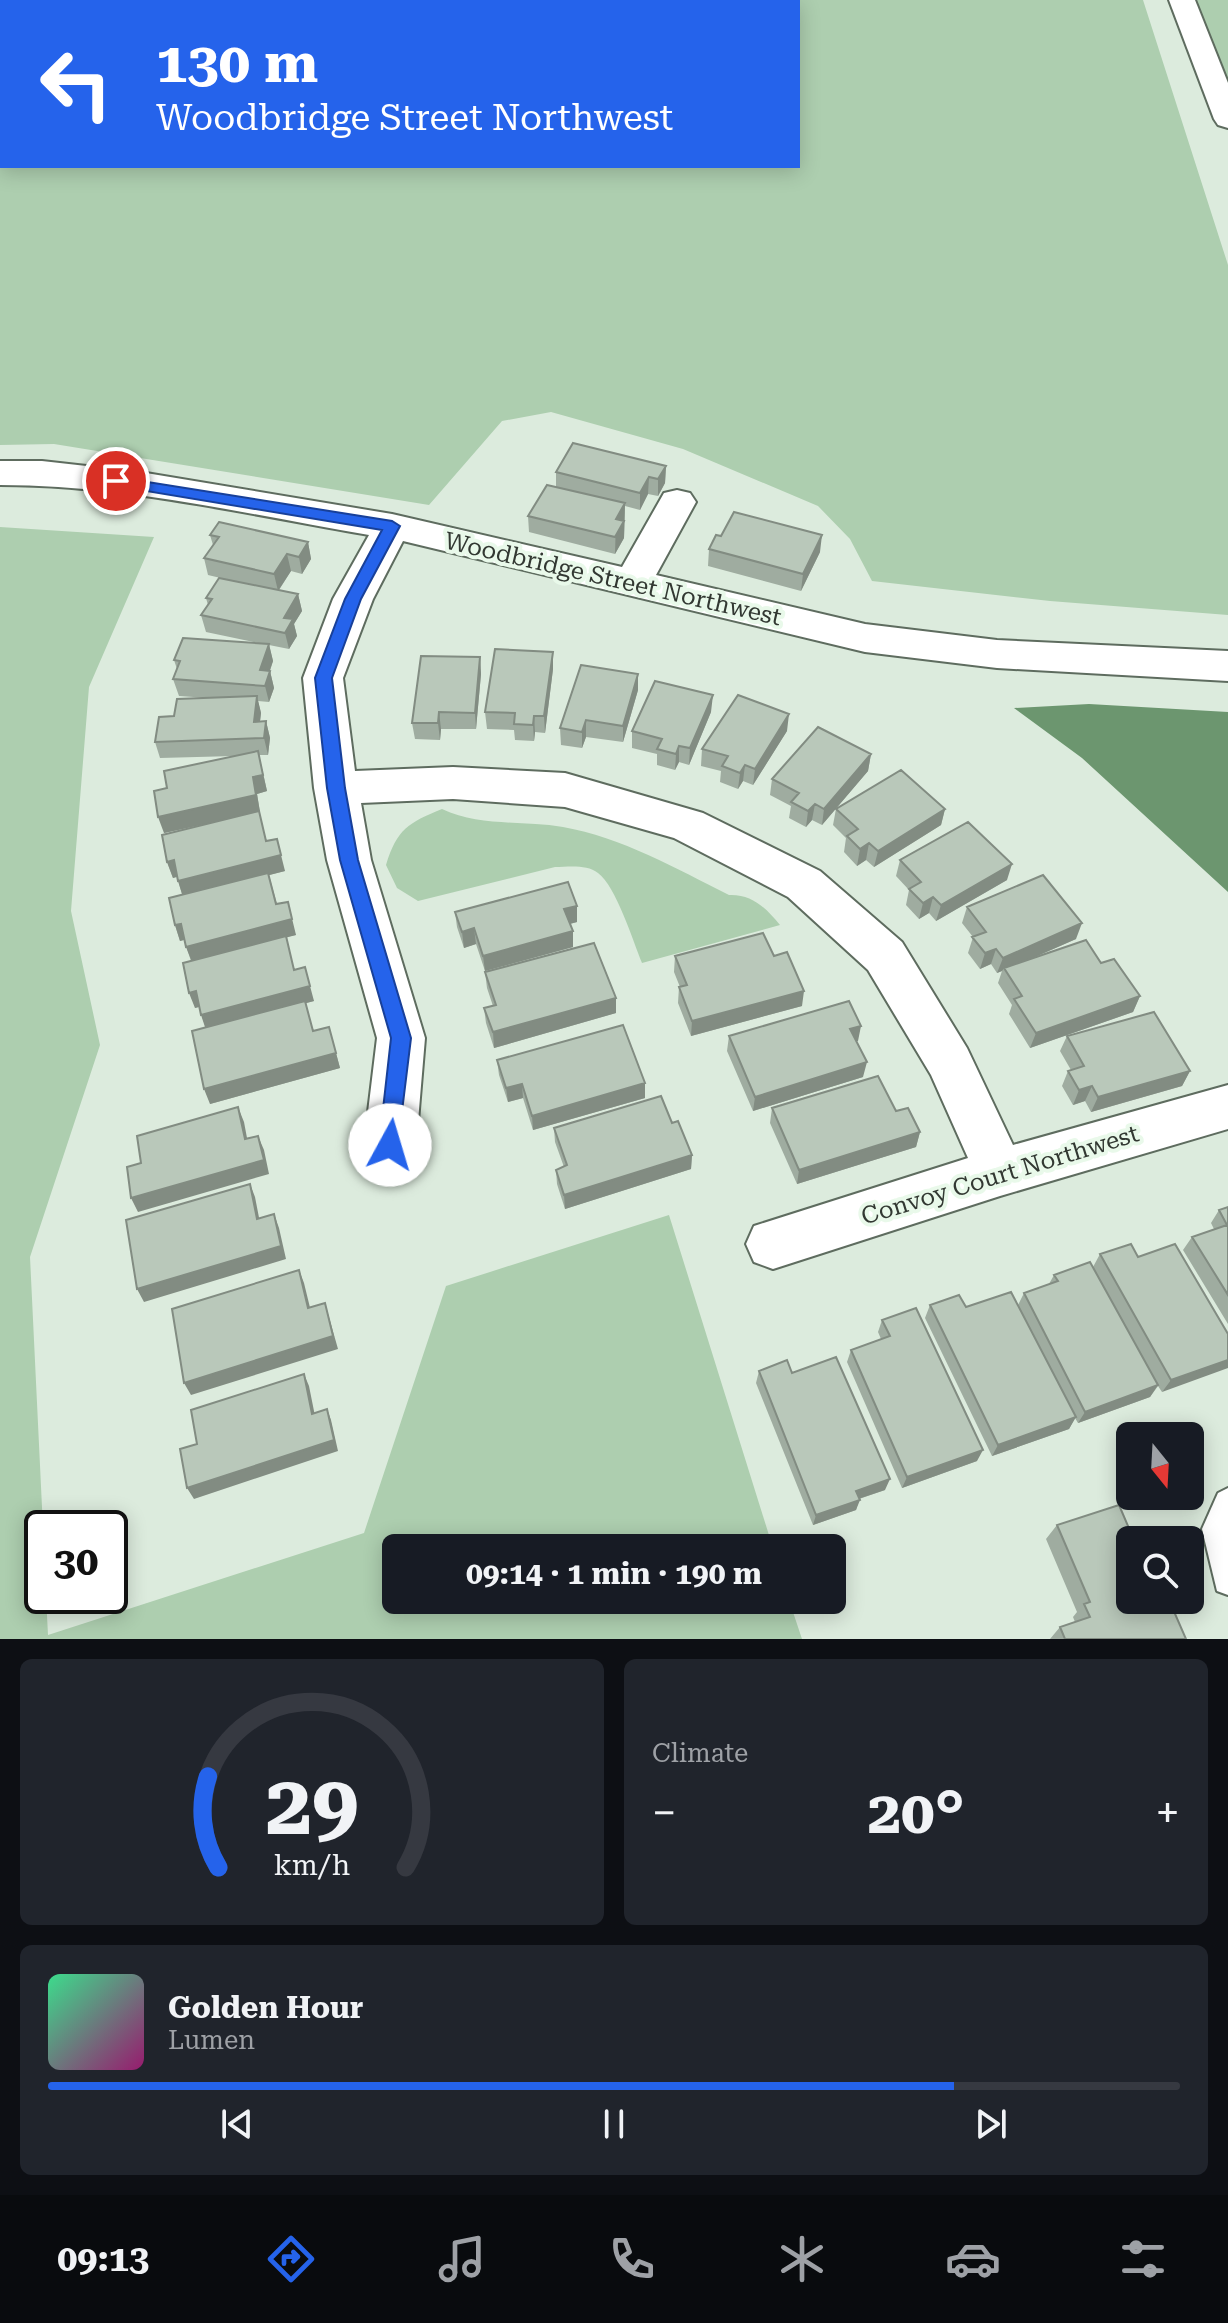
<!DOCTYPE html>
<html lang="en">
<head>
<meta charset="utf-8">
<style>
	body { margin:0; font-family:"Roboto Serif",serif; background:#20242c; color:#f1f3f6; height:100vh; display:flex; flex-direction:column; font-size:30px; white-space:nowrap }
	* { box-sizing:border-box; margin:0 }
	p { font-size:26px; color:#9ea1a6 }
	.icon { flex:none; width:44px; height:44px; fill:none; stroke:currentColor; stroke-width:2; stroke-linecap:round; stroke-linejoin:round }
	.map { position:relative; height:1639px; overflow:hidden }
	.panel { display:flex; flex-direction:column; gap:20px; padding:20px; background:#0d0f14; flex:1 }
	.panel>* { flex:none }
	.guide { position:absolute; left:0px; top:0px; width:800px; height:168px; box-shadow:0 4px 20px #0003; background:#2563eb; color:#fff; overflow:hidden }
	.needle { width:52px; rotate:162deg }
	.tools { position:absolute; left:1116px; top:1422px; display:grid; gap:16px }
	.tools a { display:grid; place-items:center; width:88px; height:88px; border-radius:12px; background:#171b24; box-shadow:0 4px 20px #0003; font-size:40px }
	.speed { position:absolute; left:24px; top:1510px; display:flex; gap:16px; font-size:40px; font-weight:700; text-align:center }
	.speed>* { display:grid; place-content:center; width:104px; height:104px; border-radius:50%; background:#171b24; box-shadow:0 4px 20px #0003; line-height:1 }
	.speed .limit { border:4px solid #111; border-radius:12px; background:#fff; color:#111 }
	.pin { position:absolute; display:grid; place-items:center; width:68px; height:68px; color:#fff; margin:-34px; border:4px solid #fff; border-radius:50%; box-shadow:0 2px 8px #0007 }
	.me { position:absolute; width:88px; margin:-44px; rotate:6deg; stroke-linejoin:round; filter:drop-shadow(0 0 6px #0008) }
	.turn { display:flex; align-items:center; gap:28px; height:168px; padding:0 24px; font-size:36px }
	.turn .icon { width:104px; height:104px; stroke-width:2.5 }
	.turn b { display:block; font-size:56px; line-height:68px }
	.big { font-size:60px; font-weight:700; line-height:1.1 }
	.panel .widget { flex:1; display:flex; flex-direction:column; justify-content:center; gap:12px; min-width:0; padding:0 28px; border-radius:12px; background:#20242c }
	.panel .dial { align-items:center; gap:0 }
	.dial svg { height:208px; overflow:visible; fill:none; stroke:#363941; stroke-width:7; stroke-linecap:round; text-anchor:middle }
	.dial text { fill:#f1f3f6; stroke:none }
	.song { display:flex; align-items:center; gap:24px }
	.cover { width:96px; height:96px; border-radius:12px; background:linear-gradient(135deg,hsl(150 70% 55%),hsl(320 70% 35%)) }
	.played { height:8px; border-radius:4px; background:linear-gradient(90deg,#2563eb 80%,#363941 80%) }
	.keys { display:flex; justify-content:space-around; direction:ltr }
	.heat { display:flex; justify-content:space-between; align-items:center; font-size:44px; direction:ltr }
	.panel .tiles { flex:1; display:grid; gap:20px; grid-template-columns:1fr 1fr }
	.widget:last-child { grid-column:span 2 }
	.trip { position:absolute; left:382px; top:1534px; width:464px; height:80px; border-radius:12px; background:#171b24; box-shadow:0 4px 20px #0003; font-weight:700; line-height:80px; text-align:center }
	.tab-bar { display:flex; height:128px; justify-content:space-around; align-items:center; background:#090b0e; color:#9ea1a6 }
	.tab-bar .icon { width:56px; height:56px }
	.tab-bar .selected { color:#2563eb }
	.tab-bar b { font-size:36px; color:#f1f3f6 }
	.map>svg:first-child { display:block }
	.green { fill:#adceaf; fill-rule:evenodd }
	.water { fill:#6c966f }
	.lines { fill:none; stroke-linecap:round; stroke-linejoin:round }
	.lane-casing { stroke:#5e6c5f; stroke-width:4 }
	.street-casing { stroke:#5e6c5f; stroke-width:4 }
	.secondary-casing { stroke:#5e6c5f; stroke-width:4 }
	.lane { fill:#fff; fill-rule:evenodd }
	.street { fill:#fff; fill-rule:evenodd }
	.secondary { fill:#fff; fill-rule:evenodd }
	.wall { fill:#9faca0 }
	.shaded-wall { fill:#828c82 }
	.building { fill:#b9c8ba; stroke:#828c82; stroke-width:2 }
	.route { fill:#2563eb; stroke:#184099; stroke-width:2 }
	.labels { text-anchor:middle; stroke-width:8; stroke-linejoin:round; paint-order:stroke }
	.street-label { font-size:24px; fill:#323832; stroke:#e9f9ea }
</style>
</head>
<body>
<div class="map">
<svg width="1228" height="1639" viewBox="0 0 1228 1639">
	<rect width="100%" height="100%" fill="#dcebdd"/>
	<path class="green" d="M0 0H1143L1228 265V615L1050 601 872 581 850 539 818 506 683 449 551 412 502 421 429 505 54 444 0 445ZM2 2H798V166H2Z
		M1182 0H1228V119Z
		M0 527 154 537 89 687 71 911 100 1045 30 1257 43 1528 42 1596H46L48 1635 364 1533 446 1286 669 1215 773 1548H396V1600H789L802 1639H0Z
		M442 809C480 827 522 820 563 827 621 837 677 869 729 895 752 894 766 908 780 925L642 963C633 941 616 886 598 873 587 864 568 867 555 867L418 901 397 888 386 865C397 829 408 823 442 809Z"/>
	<path class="water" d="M1089 704 1228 712V892L1082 758 1014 708Z"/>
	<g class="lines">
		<g class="lane-casing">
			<path id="lane" d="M1228 1488V1595L1217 1591 1202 1529 1218 1493Z"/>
		</g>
		<g class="street-casing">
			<path id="street" d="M0 461H42L140 472 392 514 622 567 664 493 677 490 690 493 696 502 656 575 865 624 997 640 1228 651V681L997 668 865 652 403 541 373 599 343 678 355 771 453 767 565 773 703 813 820 871 902 942 967 1048 1013 1145 1228 1085V1129L1000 1196 773 1269 754 1262 746 1244 754 1226 968 1158 931 1075 868 970 788 897 674 838 565 807 453 799 361 803 371 860 425 1038 416 1145 408 1161 390 1168 372 1161 364 1145 377 1038 327 860 314 788 303 678 333 599 369 535C247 514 124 485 0 485Z"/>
		</g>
		<g class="secondary-casing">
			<path id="secondary" d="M1169 0H1195L1228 83V128L1218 125 1214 119Z"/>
		</g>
		<use href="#lane" class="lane"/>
		<use href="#street" class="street"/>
		<use href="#secondary" class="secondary"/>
	</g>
	<path class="wall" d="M666 466 665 483 658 496 648 494 640 510 625 506 624 538 615 554 529 532 528 516 556 487V472Z
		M210 535 308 542 311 559 302 574 291 571 279 590 298 594 302 611 294 624 297 636 289 649 269 645 273 661 270 671 274 688 269 702 258 701 261 713 260 721H266L270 738 268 755H259L267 791 257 794 260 812H259L266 841 285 871 269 875 277 904 296 935 286 937 294 970 314 1001 306 1003 313 1031 329 1027 340 1068 210 1104 206 1028 199 1007 195 1008 191 961 184 940 180 941 175 925 182 894 177 877 173 878 167 862 233 818 164 833 167 788 234 756 160 758 155 742 174 716 208 698 179 696 173 679 177 669 174 660 258 643 206 632 201 615 208 605 206 598 229 580 208 575 204 558 213 545Z
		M709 549 820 552 801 591 708 566Z
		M553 652V669L545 733 535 732 534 741 515 740 514 730 487 729 485 712Z
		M480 657 481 674 476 729H441L440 740 415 739 412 723Z
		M638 674V690L623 742 586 737 582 748 561 745 560 728Z
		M711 712 689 765 679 762 675 770 657 765V754L632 748V731Z
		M787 731 753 785 743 781 738 789 720 782 721 771 701 766 702 749Z
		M871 754 868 771 822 825 812 820 806 827 789 818 791 806 770 795 772 779Z
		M836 809H945L941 825 874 867 866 860 857 866 844 852 846 838 833 825Z
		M900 860 1007 880 936 921 929 913 919 919 906 905 909 890 896 876Z
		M577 906V922L570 924 573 931V947L485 971 476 944 464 948 457 927 455 912Z
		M967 907 1076 939 1033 958 1101 963 1140 996 1133 1012 1030 1048 1009 1014 1012 1005 998 983 1002 971 997 973 991 964 980 969 968 953 973 937 962 923Z
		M675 956H774L802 1006 691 1036 678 1003 679 987H680L674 972Z
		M485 972 616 1013 494 1048 486 1023 484 1008 493 1006 487 988Z
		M729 1036 858 1041H856L863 1077 753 1111 727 1051Z
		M1067 1036 1190 1071 1182 1086 1091 1112 1085 1101 1073 1105 1062 1086 1068 1071 1071 1070 1060 1051Z
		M497 1060 645 1098 533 1130 523 1098 508 1102 499 1075Z
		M772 1108 896 1111 920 1132 916 1147 797 1184 770 1123Z
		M672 1123 692 1155 691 1169 565 1209 557 1184 556 1170 564 1167 555 1142 554 1128Z
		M1228 1207V1324L1183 1250 1192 1237 1214 1229 1211 1223 1219 1210Z
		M1100 1254 1138 1257 1228 1334 1162 1392 1158 1386 1150 1397 1078 1423 1075 1418 1069 1429 992 1456 925 1318 930 1305 966 1307 1018 1305 1024 1293 1049 1284 1054 1275 1093 1267Z
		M882 1320 977 1461 902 1488 847 1362 851 1350 881 1339 878 1332Z
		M759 1371 792 1373 885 1490 859 1499 856 1510 813 1525 756 1383Z
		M1057 1525 1130 1540 1186 1639H1050L1060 1627 1075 1622 1073 1617 1077 1612 1046 1539Z"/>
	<path class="shaded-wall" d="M666 466 665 483 658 496V479Z
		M649 477 648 494 640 510V493Z
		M625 503 624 538 615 554 616 519Z
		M822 535 820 552 801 591 803 574Z
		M308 542 311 559 302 574 299 557Z
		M287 554 291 571 278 591 274 574Z
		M298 594 302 611 294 624 297 636 289 649 285 633 284 618Z
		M269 644 273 661 264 687 260 670Z
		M553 652V669L545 733 544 716Z
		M480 657 481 674 476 729 475 713Z
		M270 671 274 688 269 702 265 686Z
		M638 674V690L623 742V726Z
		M713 695 711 712 689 765 690 748Z
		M257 696 261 713 258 738 254 722Z
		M439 712 441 729 440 740 438 723Z
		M789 714 787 731 753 785 755 769Z
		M534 716 535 732 534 741 533 725Z
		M586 720V737L582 748V732Z
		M266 721 270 738 268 755 264 738Z
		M679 746V762L675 770 676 754Z
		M258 751 267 791 257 794 260 812 164 833 158 817 253 777Z
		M871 754 868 771 822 825 824 809Z
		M745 765 743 781 738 789 740 773Z
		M815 804 812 820 806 827 808 811Z
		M945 809 941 825 874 867 878 851Z
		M869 843 866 860 857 866 860 849Z
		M281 855 285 871 183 897 178 881Z
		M174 860 179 876 173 878 167 862Z
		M1012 864 1007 880 936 921 941 905Z
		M933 897 929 913 919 919 923 903Z
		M288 902 296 935 192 962 186 947Z
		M577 906V922L565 925 564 909Z
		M1082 923 1076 939 1005 970 1004 968 1002 971 997 973 1003 958Z
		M181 924 187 939 180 941 175 925Z
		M474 928 476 944 464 948 462 932Z
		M573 931V947L485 971 483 956Z
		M996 949 991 964 980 969 985 953Z
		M310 986 314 1001 206 1030 201 1015Z
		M196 991 202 1006 195 1008 189 993Z
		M804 991 802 1006 691 1036 692 1021Z
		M1140 996 1133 1012 1030 1048 1036 1033Z
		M616 998V1013L494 1048 493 1032Z
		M861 1026 858 1041 847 1044 850 1029Z
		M336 1053 340 1068 210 1104 204 1089Z
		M867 1062 863 1077 753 1111 755 1097Z
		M1190 1071 1182 1086 1091 1112 1098 1097Z
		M645 1083V1098L533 1130 532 1116Z
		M522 1084 523 1098 508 1102 506 1088Z
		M1092 1086 1085 1101 1073 1105 1079 1090Z
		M238 1107 244 1122 250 1154 245 1139Z
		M920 1132 916 1147 797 1184 799 1170Z
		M258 1136 264 1150 269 1174 138 1212 131 1198Z
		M692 1155 691 1169 565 1209 564 1195Z
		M250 1184 255 1197 262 1233 257 1219Z
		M274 1214 279 1228 286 1259 144 1302 137 1289Z
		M299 1270 304 1283 313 1320 308 1308Z
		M325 1303 338 1349 191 1395 184 1383Z
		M1228 1360V1368L1162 1392 1171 1380Z
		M304 1374 309 1386 317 1426 312 1414Z
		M1158 1385 1150 1397 1078 1423 1085 1412Z
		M327 1409 331 1420 338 1451 194 1499 187 1488Z
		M1076 1417 1069 1429 992 1456 998 1445Z
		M983 1450 977 1461 902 1488 907 1477Z
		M890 1479 885 1490 852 1501 856 1491Z
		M860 1500 856 1510 813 1525 816 1515Z"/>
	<path class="building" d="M573 443 666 466 658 479 649 477 640 493 556 472Z
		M547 485 625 503 616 519 624 521 615 537 528 516Z
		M734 512 822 535 803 574 709 549 716 535 721 536Z
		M219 522 308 542 299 557 287 554 274 574 204 558 219 537 210 535Z
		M219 578 298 594 284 618 293 619 285 633 201 615 212 599 206 598Z
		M183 638 269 644 260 670 270 671 265 686 173 679 180 661 174 660Z
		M495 649 553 652 544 716H534L533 725 514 724 515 713 485 712Z
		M421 656 480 657 475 713 439 712 438 723H412Z
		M581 665 638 674 623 726 586 720 582 732 560 728Z
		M655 681 713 695 690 748 679 746 676 754 657 749 662 739 632 731Z
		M738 695 789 714 755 769 745 765 740 773 722 766 728 756 702 749Z
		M257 696 254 722 266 721 264 738 155 742 159 717 174 716 177 699Z
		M818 727 871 754 824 809 815 804 808 811 791 802 799 793 772 779Z
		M258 751 263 775 253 777 256 795 158 817 154 791 167 788 164 771Z
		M901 770 945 809 878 851 869 843 860 849 847 836 858 829 836 809Z
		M259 811 266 841 277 839 281 855 178 881 174 860 167 862 162 835Z
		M968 822 1012 864 941 905 933 897 923 903 909 889 921 882 900 860Z
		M268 873 276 904 288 902 292 919 186 947 181 924 175 925 169 898Z
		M1043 875 1082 923 1003 958 996 949 985 953 972 937 986 932 967 907Z
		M568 882 577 906 564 909 573 931 483 956 474 928 462 932 455 912Z
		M763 933 774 956 787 952 804 991 692 1021 679 987 687 985 675 956Z
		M286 936 294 970 305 967 310 986 201 1015 196 991 189 993 183 963Z
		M1086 940 1101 963 1114 959 1140 996 1036 1033 1014 999 1022 996 1004 968Z
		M594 943 616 998 493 1032 484 1008 496 1005 485 972Z
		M305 1001 313 1031 329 1027 336 1053 204 1089 192 1031Z
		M849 1001 861 1026 850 1029 867 1062 755 1097 729 1036Z
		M1154 1012 1190 1071 1098 1097 1092 1086 1079 1090 1068 1071 1084 1066 1067 1036Z
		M623 1025 645 1083 532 1116 522 1084 506 1088 497 1060Z
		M878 1076 896 1111 908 1108 920 1132 799 1170 772 1108Z
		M661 1096 672 1123 678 1121 692 1155 564 1195 556 1170 567 1165 554 1128Z
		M238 1107 245 1139 258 1136 264 1160 131 1198 127 1167 141 1163 137 1136Z
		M250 1184 257 1219 274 1214 281 1246 137 1289 126 1220Z
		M1228 1207V1295L1192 1237 1227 1225 1219 1210Z
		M1131 1244 1138 1257 1175 1244 1228 1334V1360L1171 1380 1100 1254Z
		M1090 1262 1158 1385 1085 1412 1024 1293 1058 1281 1054 1275Z
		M299 1270 308 1308 325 1303 333 1336 184 1383 172 1309Z
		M1011 1292 1076 1417 998 1445 930 1305 959 1295 966 1307Z
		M916 1308 983 1450 907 1477 851 1350 890 1336 882 1320Z
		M836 1357 890 1479 856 1491 860 1500 816 1515 759 1371 787 1360 792 1373Z
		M304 1374 312 1414 327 1409 334 1440 187 1488 180 1449 197 1444 191 1410Z
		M1119 1505 1134 1540H1130V1600H1169L1186 1639H1065L1060 1627 1090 1617 1084 1604 1090 1602 1057 1525Z"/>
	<path class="route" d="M116 477 392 521 400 526 361 599 332 678 345 788 358 860 411 1038 397 1152 390 1154 382 1152 379 1145 391 1038 340 860 327 788 315 678 345 599 382 530 110 485V478Z"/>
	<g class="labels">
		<g class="street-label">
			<text transform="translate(613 579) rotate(13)" y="8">Woodbridge Street Northwest</text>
			<text transform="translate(1000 1175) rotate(-17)" y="8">Convoy Court Northwest</text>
		</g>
	</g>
</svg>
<div class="tools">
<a><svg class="needle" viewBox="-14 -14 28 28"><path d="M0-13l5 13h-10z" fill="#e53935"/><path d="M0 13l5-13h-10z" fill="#9ea1a6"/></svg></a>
<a><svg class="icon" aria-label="search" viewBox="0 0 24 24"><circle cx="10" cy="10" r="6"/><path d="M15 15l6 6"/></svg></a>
</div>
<div class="speed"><div class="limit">30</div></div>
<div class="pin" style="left:116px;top:481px;background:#d93025"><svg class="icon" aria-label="arrive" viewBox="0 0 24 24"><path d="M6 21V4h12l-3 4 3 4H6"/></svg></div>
<svg class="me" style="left:390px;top:1145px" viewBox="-20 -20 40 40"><circle r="19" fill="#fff"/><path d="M0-13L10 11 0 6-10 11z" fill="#2563eb"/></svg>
<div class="trip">09:14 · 1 min · 190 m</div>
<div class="guide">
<div class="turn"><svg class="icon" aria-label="left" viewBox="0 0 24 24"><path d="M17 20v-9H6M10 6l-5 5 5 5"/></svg><div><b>130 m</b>Woodbridge Street Northwest</div></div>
</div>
</div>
<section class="panel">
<div class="tiles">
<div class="widget dial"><svg viewBox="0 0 100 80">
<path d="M14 69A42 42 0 1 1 86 69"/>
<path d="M14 69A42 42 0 0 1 10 34" stroke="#2563eb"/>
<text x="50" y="56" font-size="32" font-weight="700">29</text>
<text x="50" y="72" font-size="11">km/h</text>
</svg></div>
<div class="widget"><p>Climate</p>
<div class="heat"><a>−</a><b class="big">20°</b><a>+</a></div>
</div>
<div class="widget">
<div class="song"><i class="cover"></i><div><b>Golden Hour</b><p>Lumen</p></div></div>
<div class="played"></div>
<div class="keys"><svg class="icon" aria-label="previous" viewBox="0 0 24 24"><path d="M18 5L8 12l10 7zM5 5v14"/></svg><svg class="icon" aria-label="pause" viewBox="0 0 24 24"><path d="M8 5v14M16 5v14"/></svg><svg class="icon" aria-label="next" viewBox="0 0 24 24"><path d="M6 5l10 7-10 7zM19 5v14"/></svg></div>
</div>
</div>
</section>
<nav class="tab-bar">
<b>09:13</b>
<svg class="icon selected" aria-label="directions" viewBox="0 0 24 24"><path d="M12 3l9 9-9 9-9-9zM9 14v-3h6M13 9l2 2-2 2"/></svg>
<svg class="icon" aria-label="music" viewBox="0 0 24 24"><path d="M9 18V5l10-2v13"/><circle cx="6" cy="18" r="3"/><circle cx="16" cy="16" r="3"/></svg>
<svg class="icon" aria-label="phone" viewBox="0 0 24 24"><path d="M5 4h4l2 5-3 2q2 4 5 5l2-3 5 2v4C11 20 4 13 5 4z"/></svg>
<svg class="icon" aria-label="climate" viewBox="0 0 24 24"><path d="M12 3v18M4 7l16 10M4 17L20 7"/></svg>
<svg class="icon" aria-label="car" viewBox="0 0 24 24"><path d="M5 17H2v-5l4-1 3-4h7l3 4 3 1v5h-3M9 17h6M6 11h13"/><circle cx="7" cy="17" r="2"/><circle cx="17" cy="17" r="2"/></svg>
<svg class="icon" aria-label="filters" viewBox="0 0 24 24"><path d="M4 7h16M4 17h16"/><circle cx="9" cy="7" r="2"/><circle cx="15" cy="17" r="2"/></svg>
</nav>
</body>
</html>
